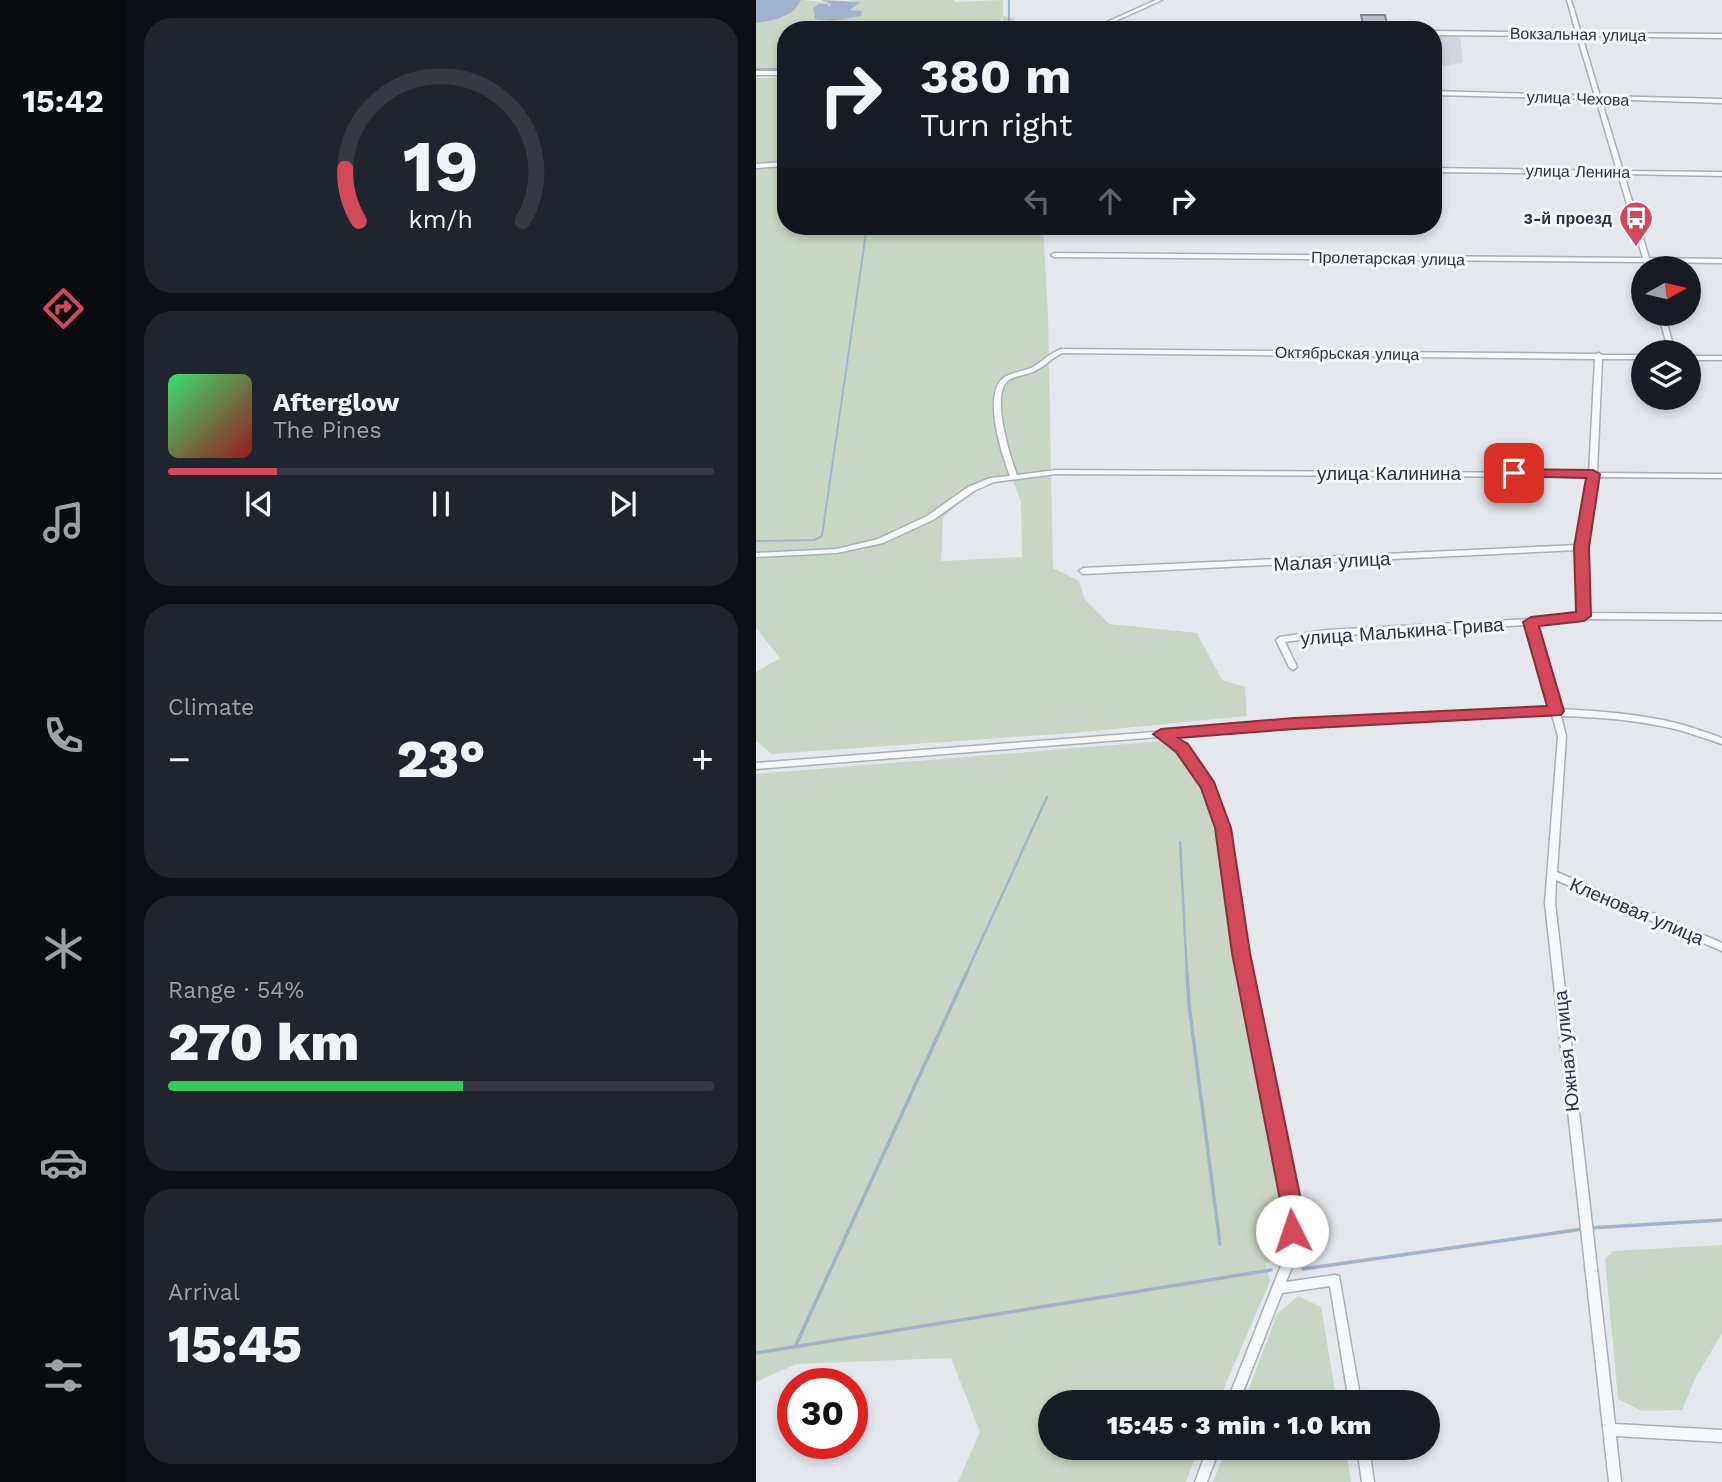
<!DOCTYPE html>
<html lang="en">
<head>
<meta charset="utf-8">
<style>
	body { margin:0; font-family:"Work Sans",sans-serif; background:#20242c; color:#f1f3f6; height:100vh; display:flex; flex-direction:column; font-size:26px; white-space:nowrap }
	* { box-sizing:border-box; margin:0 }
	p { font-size:23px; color:#9ea1a6 }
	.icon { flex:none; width:38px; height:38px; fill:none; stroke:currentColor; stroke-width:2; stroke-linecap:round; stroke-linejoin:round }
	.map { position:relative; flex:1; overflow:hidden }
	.side { display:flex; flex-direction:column; gap:18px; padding:18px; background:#0d0f14; width:630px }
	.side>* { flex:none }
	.banner { position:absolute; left:21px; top:21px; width:665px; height:214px; border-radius:28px; box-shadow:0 4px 10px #0003; background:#171b24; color:#f1f3f6; overflow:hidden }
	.needle { width:46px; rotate:82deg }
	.fabs { position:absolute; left:875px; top:256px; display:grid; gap:14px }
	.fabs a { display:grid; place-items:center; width:70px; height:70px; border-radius:50%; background:#171b24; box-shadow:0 4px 10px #0003; font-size:35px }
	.speed { position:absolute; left:21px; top:1368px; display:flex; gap:14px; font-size:35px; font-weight:700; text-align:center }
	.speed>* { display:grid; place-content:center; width:91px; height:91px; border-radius:50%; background:#171b24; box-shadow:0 4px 10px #0003; line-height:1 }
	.speed .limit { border:10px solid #d22; background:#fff; color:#111 }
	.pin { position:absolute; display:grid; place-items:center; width:60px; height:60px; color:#fff; margin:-30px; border-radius:14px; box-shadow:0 4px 10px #0006 }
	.me { position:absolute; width:77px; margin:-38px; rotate:356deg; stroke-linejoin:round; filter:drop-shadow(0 0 5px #0008) }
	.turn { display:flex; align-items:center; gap:24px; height:147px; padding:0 28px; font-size:32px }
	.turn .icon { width:91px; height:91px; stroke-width:2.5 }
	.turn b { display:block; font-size:49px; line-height:60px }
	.lanes { display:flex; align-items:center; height:66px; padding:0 28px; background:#0003; justify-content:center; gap:35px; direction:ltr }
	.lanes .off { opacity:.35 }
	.big { font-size:52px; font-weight:800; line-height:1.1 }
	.side .widget { flex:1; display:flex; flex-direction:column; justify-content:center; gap:10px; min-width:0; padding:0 24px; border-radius:28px; background:#20242c }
	.side .dial { align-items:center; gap:0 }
	.dial svg { height:182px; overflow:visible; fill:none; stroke:#363941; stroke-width:7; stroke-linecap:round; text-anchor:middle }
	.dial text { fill:#f1f3f6; stroke:none }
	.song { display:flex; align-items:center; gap:21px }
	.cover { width:84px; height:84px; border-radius:10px; background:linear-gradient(135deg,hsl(140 70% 55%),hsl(0 70% 35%)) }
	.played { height:7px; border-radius:4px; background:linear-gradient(90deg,#d1495b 20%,#363941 20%) }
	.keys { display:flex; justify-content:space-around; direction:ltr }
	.heat { display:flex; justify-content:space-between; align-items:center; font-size:38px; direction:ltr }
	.charge { height:10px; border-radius:5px; background:linear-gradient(90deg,#34c759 54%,#363941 0) }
	.trip { position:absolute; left:282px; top:1390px; width:402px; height:70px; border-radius:35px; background:#171b24; box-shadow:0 4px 10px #0003; font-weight:800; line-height:70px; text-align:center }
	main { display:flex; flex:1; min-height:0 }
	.tab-bar { display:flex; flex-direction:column; width:126px; justify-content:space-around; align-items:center; background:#090b0e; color:#9ea1a6 }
	.tab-bar .icon { width:49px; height:49px }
	.tab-bar .selected { color:#d1495b }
	.tab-bar b { font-size:32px; color:#f1f3f6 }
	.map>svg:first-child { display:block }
	.built { fill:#d2d6de }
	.green { fill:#c9d6c5; fill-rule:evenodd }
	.water { fill:#9fb4cc }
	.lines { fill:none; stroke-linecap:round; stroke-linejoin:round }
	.stream-far2 { stroke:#9fb4cc; stroke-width:2 }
	.stream-far1 { stroke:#9fb4cc; stroke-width:2.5 }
	.stream { stroke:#9fb4cc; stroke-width:3.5 }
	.street-casing { stroke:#a9aeb7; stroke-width:3 }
	.street { fill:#f7f8fa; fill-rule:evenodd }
	.wall { fill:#a1a5ae }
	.building { fill:#bbc0ca; stroke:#83868d; stroke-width:2 }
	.route { fill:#d1495b; stroke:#882f3b; stroke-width:2 }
	.labels { text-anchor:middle; stroke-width:6; stroke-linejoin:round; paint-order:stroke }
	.far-street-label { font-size:16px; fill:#2b3445; stroke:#f4f6f9 }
	.far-poi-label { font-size:16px; font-weight:bold; fill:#2b3445; stroke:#f4f6f9; text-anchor:end }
	.street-label { font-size:19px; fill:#2b3445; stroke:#f4f6f9 }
</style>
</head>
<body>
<main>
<nav class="tab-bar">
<b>15:42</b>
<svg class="icon selected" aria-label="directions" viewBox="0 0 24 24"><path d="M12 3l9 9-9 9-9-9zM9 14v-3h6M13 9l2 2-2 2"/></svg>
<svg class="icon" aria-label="music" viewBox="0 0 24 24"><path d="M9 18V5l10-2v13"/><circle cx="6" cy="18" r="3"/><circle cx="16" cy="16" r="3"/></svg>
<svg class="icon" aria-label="phone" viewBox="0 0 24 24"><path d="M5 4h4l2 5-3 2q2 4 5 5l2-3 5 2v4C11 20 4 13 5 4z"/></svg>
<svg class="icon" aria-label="climate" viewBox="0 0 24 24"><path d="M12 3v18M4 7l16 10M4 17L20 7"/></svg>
<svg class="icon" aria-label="car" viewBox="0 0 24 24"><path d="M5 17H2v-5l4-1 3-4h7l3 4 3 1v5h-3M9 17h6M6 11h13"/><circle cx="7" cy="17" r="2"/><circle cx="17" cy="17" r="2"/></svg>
<svg class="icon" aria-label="filters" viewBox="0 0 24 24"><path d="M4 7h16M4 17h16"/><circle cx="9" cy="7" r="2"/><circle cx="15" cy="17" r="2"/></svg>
</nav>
<section class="side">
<div class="widget dial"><svg viewBox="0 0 100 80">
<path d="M14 69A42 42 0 1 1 86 69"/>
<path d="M14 69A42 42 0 0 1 8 46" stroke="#d1495b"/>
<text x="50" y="56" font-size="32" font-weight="700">19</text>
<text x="50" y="72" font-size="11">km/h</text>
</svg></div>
<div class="widget">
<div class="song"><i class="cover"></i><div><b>Afterglow</b><p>The Pines</p></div></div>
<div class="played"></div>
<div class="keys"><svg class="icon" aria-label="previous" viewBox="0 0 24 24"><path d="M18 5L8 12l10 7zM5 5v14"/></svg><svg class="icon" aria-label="pause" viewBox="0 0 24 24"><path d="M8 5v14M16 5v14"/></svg><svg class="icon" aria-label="next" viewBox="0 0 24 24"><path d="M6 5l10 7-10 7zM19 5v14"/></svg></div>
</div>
<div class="widget"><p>Climate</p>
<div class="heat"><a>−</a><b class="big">23°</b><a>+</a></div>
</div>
<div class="widget"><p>Range · 54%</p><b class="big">270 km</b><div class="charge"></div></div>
<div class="widget"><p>Arrival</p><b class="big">15:45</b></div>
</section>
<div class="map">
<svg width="966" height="1482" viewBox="0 0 966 1482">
	<rect width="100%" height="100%" fill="#e4e7ec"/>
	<path class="built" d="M677 35H704L707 63 677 67Z"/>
	<path class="green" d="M45 0 75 3 73 8H57L93 10 103 2 92 0H197L200 2 247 0V16L258 18 259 30H247V17L233 30H30V72L0 71V23L29 17Z
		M0 78H30V226H287L292 315 297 568 323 581 328 598 353 624 441 633 466 680 489 687 491 716 317 733 16 754 0 741V672L24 658 0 628ZM257 480 265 502 266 557 185 561 187 518C211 495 223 485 257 480Z
		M408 741 431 760 453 803 505 1098 528 1208 522 1258 509 1263 514 1281 462 1402H294V1447H443L430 1482H202L224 1432 195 1358 40 1364 0 1382V774Z
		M966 1245V1333L939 1379 926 1410 886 1411 862 1399 849 1259 857 1251Z
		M542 1296 565 1307 581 1402H488L521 1314Z
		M471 1447H589L595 1482H457Z"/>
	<path class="water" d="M0 0H45C36 18 19 20 0 23Z
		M65 0 104 2 94 10 106 11 105 16 75 21 59 19 57 8 63 4H72L73 7 75 4Z"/>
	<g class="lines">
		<path class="stream-far2" d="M253 0V30
			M0 69H30
			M0 541 58 540 66 536 111 226"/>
		<path class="stream-far1" d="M424 842 431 974
			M210 974 291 797"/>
		<path class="stream" d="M431 972 433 1005 464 1244
			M833 1228 966 1220
			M547 1269 827 1229
			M39 1347 211 972
			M0 1353 515 1270"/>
		<g class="street-casing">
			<path id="street" d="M400 0H406L340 30H333Z
				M811 0H815L825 33 966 34V38L826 36 844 96 966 99V103L845 99 867 171 966 172V176L868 174 893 258 966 259V263L894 262 896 268H890L888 262 298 257 295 255 298 253 887 258 862 174 677 172V168L861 171 840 99 677 95V91L839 96 821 36 677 35V31L820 33Z
				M0 71H30V75H0Z
				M30 162V166L0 168V164Z
				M902 313H908L919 352H913Z
				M305 349 840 354 843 353 846 355H887V359H846L841 473 966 474V478L840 477 829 547 832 613 966 614V620L828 619 780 624 803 709C843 711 885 714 924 724 938 728 952 733 966 738V744C950 739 935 733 919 729 881 720 843 717 805 716L810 736 801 872 966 943V951L800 880 799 903 859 1424 966 1430V1442L860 1436 865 1482H853L789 903 802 736 796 715 739 716 415 736 429 746 455 784 472 828 490 953 543 1210 542 1253 530 1282 579 1275 583 1276 605 1402H593L574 1286 526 1293 483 1402H471L530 1253 531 1210 480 953 462 828 448 787 423 750 403 737 0 769V763L450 728 739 710 794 709 772 625 571 636 529 642 541 667 537 670 533 667 520 640 524 637 571 630 775 619 824 614 821 550 327 574 323 571 327 568 822 545 833 477 300 474 238 482 218 491 177 520 127 543 81 553 0 557V553L81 549 122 539 171 516 212 487 234 478 254 476C246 455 227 397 246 379 254 372 267 372 277 367 287 361 294 353 305 349ZM306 353 839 359 833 473 300 470 261 475C254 456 237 402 249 384 255 375 270 376 279 371 289 366 296 358 306 353Z
				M933 356H966V360H933Z
				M452 1447H464L451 1482H439Z
				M601 1447H613L618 1482H606Z"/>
		</g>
		<use href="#street" class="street"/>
	</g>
	<path class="wall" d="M605 15 632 30H605Z"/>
	<path class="building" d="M605 15H629L632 30H608Z"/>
	<path class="route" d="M758 469 837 470 844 474 833 547 835 616 828 621 783 626 808 711 805 715 538 729 422 738 432 744 458 782 475 828 494 953 547 1210 546 1231 543 1238 536 1240 529 1238 526 1231V1210L476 953 459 828 445 788 420 752 397 734 405 729 538 718 791 706 767 622 775 617 820 612 818 547 830 478 754 476V471Z"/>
	<defs>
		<g id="bus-pin" transform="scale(1.75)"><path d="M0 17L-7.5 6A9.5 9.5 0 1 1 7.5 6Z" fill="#d1495b" stroke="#f4f6f9"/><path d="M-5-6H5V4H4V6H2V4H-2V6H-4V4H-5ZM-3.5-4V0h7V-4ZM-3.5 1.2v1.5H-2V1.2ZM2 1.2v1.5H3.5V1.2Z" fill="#fff"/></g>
	</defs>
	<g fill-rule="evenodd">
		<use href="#bus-pin" x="880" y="218"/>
	</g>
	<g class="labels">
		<g class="far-street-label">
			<text transform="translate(822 34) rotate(1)" y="6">Вокзальная улица</text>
			<text transform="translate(822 98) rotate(2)" y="6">улица Чехова</text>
			<text transform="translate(822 171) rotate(1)" y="6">улица Ленина</text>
			<text transform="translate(632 258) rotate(1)" y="6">Пролетарская улица</text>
			<text transform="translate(591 353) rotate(1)" y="6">Октябрьская улица</text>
		</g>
		<g class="far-poi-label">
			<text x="856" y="224">3-й проезд</text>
		</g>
		<g class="street-label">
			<text x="633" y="480">улица Калинина</text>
			<text transform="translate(576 561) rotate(-3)" y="7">Малая улица</text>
			<text transform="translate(646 631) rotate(-4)" y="7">улица Малькина Грива</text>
			<text transform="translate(881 911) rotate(23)" y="7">Кленовая улица</text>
			<text transform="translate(810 1051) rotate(-96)" y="7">Южная улица</text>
		</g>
	</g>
</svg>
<div class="fabs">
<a><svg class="needle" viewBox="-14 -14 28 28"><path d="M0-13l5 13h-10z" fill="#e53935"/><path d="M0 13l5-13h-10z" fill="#9ea1a6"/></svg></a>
<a><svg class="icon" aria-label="layers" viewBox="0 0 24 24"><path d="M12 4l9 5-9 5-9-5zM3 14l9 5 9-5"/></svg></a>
</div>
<div class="speed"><div class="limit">30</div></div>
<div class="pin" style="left:758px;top:473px;background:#d93025"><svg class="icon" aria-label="arrive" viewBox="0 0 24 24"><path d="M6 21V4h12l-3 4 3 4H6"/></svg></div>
<svg class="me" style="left:536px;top:1231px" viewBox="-20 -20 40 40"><circle r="19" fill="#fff"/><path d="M0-13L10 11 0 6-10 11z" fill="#d1495b"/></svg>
<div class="trip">15:45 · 3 min · 1.0 km</div>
<div class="banner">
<div class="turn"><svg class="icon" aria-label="right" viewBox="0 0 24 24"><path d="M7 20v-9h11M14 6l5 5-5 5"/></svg><div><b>380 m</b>Turn right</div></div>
<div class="lanes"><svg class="icon off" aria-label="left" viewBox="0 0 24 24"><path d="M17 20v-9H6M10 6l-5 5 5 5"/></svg><svg class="icon off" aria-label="ahead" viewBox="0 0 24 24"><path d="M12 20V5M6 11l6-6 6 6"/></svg><svg class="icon" aria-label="right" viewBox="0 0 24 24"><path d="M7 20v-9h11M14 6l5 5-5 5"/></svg></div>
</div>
</div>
</main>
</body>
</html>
